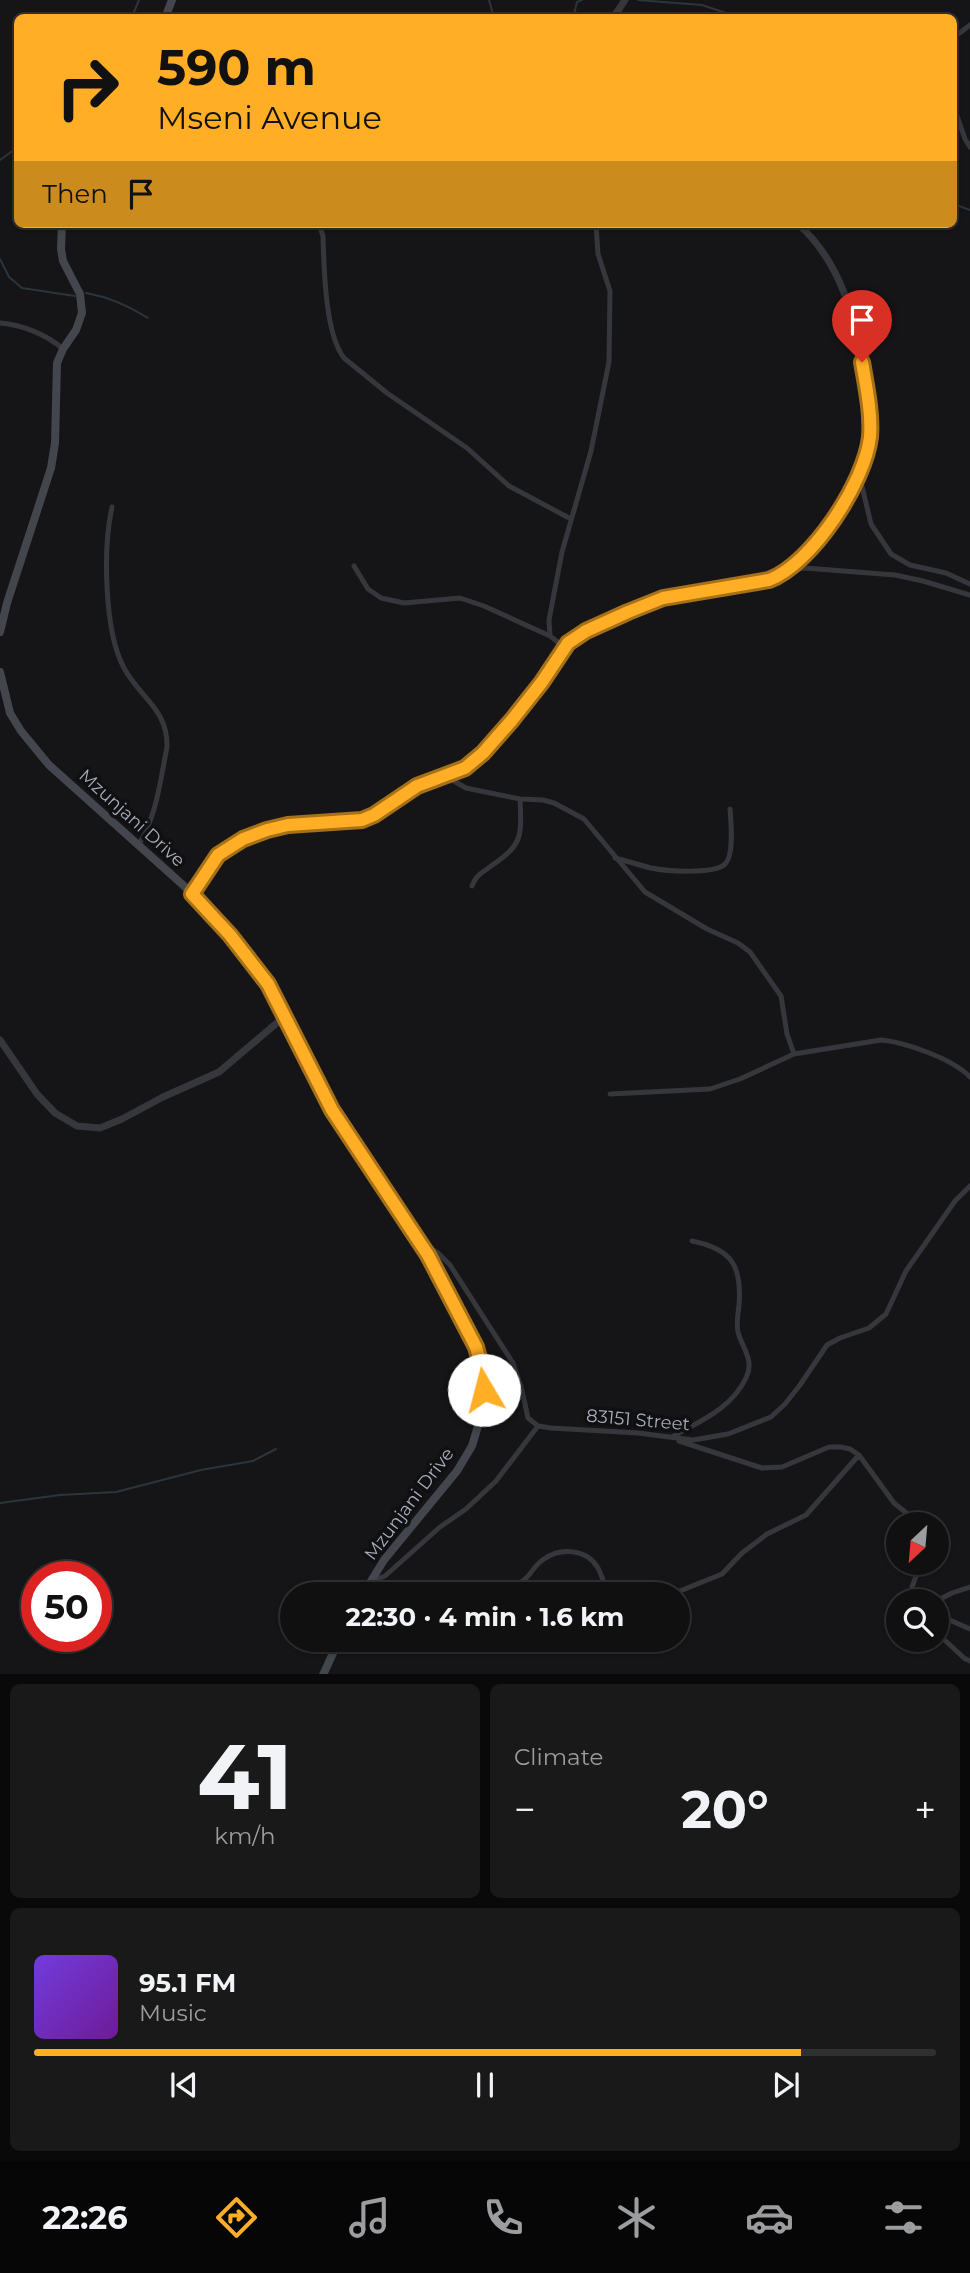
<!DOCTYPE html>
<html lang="en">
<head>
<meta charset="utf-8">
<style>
	body { margin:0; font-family:Montserrat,sans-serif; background:#19191a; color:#f1f3f6; height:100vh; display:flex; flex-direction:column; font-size:26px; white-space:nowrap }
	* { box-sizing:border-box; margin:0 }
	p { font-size:23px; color:#9c9d9f }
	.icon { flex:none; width:38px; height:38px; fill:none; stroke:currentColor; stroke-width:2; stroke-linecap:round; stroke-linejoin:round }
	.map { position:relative; height:1674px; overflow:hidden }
	.drawer { display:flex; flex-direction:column; gap:10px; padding:10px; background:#090909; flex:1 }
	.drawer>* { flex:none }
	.banner { position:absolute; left:14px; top:14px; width:943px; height:214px; border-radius:10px; box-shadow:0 2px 5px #0004,0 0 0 2px #303031; background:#ffae25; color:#111; overflow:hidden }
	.needle { width:46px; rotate:206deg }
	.fabs { position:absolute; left:886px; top:1512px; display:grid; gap:14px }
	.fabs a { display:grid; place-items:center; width:63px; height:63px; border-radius:50%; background:#101011; box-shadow:0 2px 5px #0004,0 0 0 2px #303031; font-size:35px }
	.speed { position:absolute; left:21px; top:1561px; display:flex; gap:14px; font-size:35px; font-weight:700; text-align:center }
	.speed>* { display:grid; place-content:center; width:91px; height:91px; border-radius:50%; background:#101011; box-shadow:0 2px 5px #0004,0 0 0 2px #303031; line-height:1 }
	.speed .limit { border:10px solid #d22; background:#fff; color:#111 }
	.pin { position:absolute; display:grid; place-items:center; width:60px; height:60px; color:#fff; margin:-72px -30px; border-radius:50% 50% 50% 0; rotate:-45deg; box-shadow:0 0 7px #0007 }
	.pin .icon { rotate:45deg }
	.me { position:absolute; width:77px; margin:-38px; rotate:352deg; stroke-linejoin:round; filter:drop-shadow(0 0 5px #0008) }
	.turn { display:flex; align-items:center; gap:24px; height:147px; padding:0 28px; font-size:32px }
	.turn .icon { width:91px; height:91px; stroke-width:2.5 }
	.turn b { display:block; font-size:49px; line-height:60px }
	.then { display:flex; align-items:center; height:66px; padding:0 28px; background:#0003; gap:14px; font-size:26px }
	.big { font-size:52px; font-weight:700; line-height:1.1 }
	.drawer .widget { flex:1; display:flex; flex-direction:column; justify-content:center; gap:10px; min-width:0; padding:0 24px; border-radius:10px; background:#19191a }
	.drawer .dial { align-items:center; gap:0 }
	.dial b { font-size:91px; line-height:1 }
	.song { display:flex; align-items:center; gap:21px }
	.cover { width:84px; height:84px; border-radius:10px; background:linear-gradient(135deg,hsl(260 70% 55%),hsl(280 70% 35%)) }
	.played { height:7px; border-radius:4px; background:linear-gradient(90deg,#ffae25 85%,#303031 85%) }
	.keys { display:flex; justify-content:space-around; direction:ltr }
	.heat { display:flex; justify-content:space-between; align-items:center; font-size:38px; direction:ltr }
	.drawer .tiles { flex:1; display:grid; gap:10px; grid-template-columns:1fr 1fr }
	.widget:last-child { grid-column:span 2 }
	.trip { position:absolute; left:280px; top:1582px; width:410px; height:70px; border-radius:35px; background:#101011; box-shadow:0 2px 5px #0004,0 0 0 2px #303031; font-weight:700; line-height:70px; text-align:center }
	.menu { display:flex; height:112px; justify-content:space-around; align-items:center; background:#060607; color:#9c9d9f }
	.menu .icon { width:49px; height:49px }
	.menu .current { color:#ffae25 }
	.menu b { font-size:32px; color:#f1f3f6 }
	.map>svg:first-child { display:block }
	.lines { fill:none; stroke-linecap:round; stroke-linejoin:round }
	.stream { stroke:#2a353d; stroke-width:2 }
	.minor { stroke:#36373d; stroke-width:5 }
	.tertiary { stroke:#36373d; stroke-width:7 }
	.secondary { stroke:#43464d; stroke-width:8 }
	.route-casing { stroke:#a67118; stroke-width:18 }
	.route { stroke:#ffae25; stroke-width:12 }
	.labels { text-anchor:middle; stroke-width:7; stroke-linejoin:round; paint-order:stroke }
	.street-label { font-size:18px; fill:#a6acb9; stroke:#101012 }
</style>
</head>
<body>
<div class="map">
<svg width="970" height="1675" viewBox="0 0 970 1675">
	<rect width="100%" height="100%" fill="#151517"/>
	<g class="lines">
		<path class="stream" d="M489 0 494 18
			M638 0 702 5 741 18
			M129 18 134 12 139 0
			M573 18 577 2 582 0
			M0 160 18 147
			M954 204 970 210
			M0 259 9 277 22 288 75 296
			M86 293C109 297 129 306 148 318
			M0 1503 60 1495 116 1492 201 1470 253 1461 276 1449"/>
		<path class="minor" d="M954 41 957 35 970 25
			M954 107 965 139 970 147
			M319 224 323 236C324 268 325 334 344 358L387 393 467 448 509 486 571 519
			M0 323C22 325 46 334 63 349
			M859 474 871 524 891 554 910 565 946 573 970 584
			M112 507C103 548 104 631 124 668 140 698 168 709 167 747 160 782 157 815 138 846
			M354 566 368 589 381 598 404 603 460 598 484 606 550 636
			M787 571 805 568 895 575 923 581 970 595
			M563 651 559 643 550 636 549 620 562 552 591 451 609 362 610 291 598 254 596 224
			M445 776 466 788 520 799 543 800 554 803 584 819 645 892 707 929 738 943 750 952 781 996 787 1034 794 1054 881 1040C905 1042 953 1059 970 1077
			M615 858C627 861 639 865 651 868 665 871 717 875 726 863 734 853 731 822 730 809
			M472 886C475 877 480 874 487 869 522 845 522 840 520 799
			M610 1094 710 1089 740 1079 794 1054
			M422 1242 438 1253 450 1265 513 1363 521 1386 528 1418 538 1426 551 1428 638 1433 693 1440 728 1434 771 1417 785 1404 800 1385 827 1345 840 1338 869 1328 886 1314 906 1271 955 1201 970 1186
			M672 1437C700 1421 731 1409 746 1378 755 1360 742 1348 738 1332 736 1323 738 1315 739 1305 742 1266 732 1249 692 1241
			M679 1441 762 1468 782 1467 829 1447H841L850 1449 859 1455 894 1503 920 1524
			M372 1578H380L385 1576 440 1527 466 1509 496 1481 538 1426
			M510 1587C533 1579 529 1569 544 1559 561 1547 587 1549 598 1568 602 1576 605 1586 608 1594
			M637 1594 652 1589 680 1591 722 1574 742 1553 767 1534 806 1515 859 1455
			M913 1601 912 1587 921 1563
			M936 1601 952 1593 970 1587
			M936 1614 970 1629
			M936 1632 964 1658 970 1661"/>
		<path class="tertiary" d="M613 18 625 0
			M193 894C200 881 207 867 217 856 243 829 290 825 325 823 341 822 359 822 374 815 389 807 401 795 415 787 439 773 462 774 483 752 505 731 525 705 543 680 553 666 562 646 576 636 583 632 590 630 597 627 627 614 656 598 689 592 716 588 745 588 771 579 805 568 856 493 865 460 874 432 868 400 864 372 855 318 841 262 798 224
			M0 1040 37 1094 55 1113 77 1126 100 1128 122 1119 163 1097 219 1072 285 1016"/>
		<path class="secondary" d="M165 18 172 0
			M0 632 7 603 51 468 55 443 57 363 63 349 76 330 82 313 80 294 63 261 61 249 62 224
			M0 672 10 713 21 731 49 765 193 894 230 935 268 984 332 1110 428 1255 476 1347 482 1368 483 1409 472 1446 457 1471 384 1560 363 1594
			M323 1675 339 1640"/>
	</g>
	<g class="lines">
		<g class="route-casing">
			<path id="route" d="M484 1390 482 1368 476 1347 428 1255 332 1110 268 984 230 935 192 894 218 855 243 839 267 830 288 825 362 820 374 815 417 786 465 768 483 753 512 720 542 682 568 643 586 631 628 612 663 598 769 580C812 564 865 482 870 437 872 413 866 386 862 362"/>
		</g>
		<use href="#route" class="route"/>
	</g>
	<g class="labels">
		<g class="street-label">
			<text transform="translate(132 818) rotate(42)" y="6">Mzunjani Drive</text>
			<text transform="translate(638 1420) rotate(5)" y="6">83151 Street</text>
			<text transform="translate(409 1504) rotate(-53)" y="6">Mzunjani Drive</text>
		</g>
	</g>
</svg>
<div class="fabs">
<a><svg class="needle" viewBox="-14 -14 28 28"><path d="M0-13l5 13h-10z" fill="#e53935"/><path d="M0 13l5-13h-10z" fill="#9c9d9f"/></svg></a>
<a><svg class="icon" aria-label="search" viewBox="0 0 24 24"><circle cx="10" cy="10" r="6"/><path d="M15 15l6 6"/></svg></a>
</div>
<div class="speed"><div class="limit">50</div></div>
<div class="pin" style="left:862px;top:362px;background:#d93025"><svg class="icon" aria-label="arrive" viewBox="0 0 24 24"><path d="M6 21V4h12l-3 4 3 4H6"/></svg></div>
<svg class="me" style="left:484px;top:1390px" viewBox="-20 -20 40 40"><circle r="19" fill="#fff"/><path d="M0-13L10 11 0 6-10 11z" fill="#ffae25"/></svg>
<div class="trip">22:30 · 4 min · 1.6 km</div>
<div class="banner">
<div class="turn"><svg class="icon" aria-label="right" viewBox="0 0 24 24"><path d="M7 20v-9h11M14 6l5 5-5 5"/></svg><div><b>590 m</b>Mseni Avenue</div></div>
<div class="then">Then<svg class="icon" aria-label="arrive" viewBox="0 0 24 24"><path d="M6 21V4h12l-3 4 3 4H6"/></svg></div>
</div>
</div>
<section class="drawer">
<div class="tiles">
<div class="widget dial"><b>41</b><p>km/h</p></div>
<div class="widget"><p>Climate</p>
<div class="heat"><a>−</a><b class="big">20°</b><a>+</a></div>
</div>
<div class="widget">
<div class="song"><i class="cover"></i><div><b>95.1 FM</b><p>Music</p></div></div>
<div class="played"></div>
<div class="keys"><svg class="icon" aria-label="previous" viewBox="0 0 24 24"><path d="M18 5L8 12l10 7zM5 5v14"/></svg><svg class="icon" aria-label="pause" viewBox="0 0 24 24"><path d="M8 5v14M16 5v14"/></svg><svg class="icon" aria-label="next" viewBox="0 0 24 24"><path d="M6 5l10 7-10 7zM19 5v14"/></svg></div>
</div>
</div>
</section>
<nav class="menu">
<b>22:26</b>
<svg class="icon current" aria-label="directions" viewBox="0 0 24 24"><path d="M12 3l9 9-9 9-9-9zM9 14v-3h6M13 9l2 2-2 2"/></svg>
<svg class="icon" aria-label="music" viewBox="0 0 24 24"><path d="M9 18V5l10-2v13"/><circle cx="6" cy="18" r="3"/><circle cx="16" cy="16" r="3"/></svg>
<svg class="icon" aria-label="phone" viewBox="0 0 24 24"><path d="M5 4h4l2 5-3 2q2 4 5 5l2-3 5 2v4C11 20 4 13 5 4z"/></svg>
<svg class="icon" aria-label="climate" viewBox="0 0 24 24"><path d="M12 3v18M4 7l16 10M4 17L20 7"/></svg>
<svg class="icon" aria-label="car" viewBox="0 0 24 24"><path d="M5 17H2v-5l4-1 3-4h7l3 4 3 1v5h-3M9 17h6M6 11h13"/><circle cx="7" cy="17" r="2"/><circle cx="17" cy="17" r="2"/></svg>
<svg class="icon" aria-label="filters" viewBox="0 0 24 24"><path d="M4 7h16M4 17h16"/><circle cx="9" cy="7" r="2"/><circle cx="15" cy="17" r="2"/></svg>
</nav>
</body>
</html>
